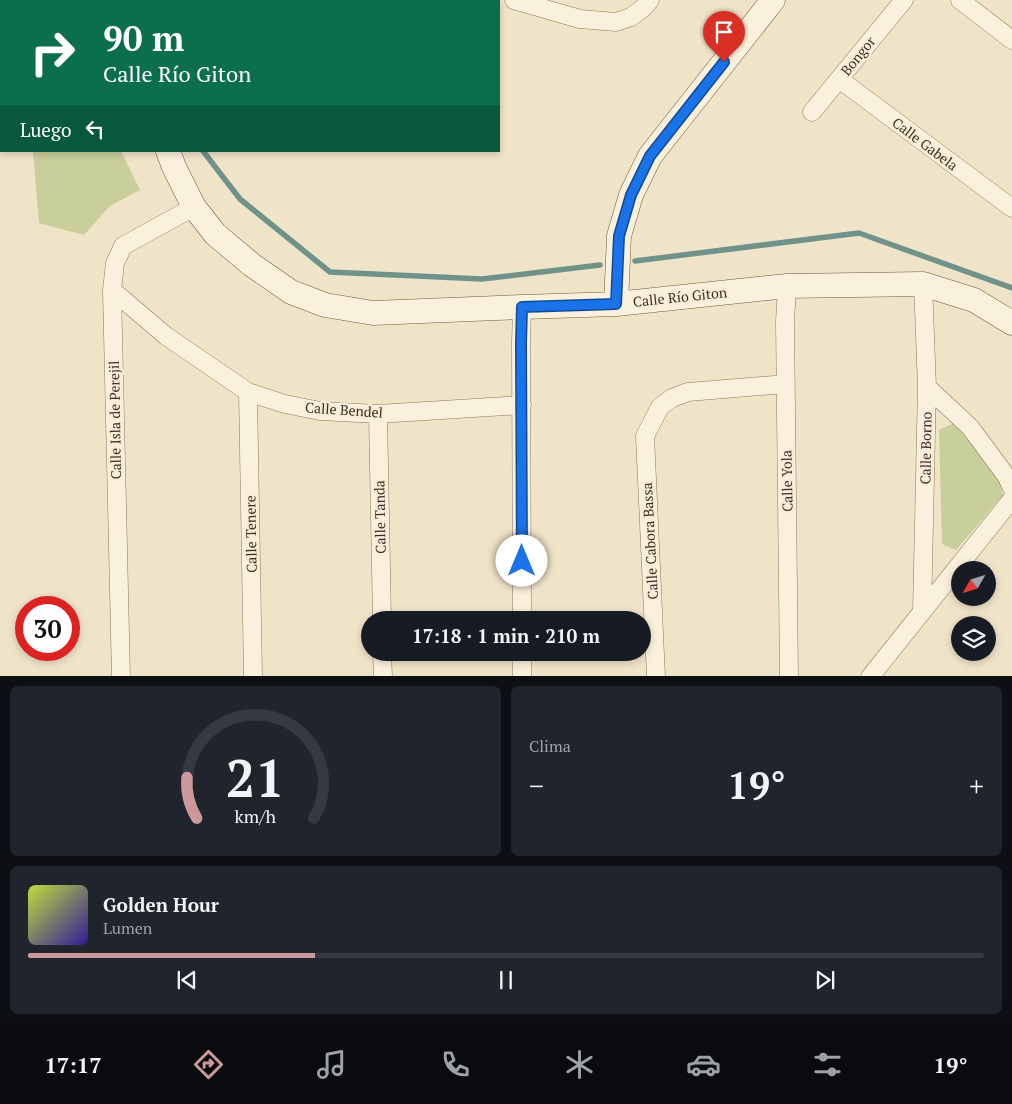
<!DOCTYPE html>
<html lang="es">
<head>
<meta charset="utf-8">
<style>
	body { margin:0; font-family:"PT Serif",serif; background:#20242c; color:#f1f3f6; height:100vh; display:flex; flex-direction:column; font-size:19px; white-space:nowrap }
	* { box-sizing:border-box; margin:0 }
	p { font-size:16px; color:#9ea1a6 }
	.icon { flex:none; width:28px; height:28px; fill:none; stroke:currentColor; stroke-width:2; stroke-linecap:round; stroke-linejoin:round }
	.map { position:relative; height:676px; overflow:hidden }
	.panel { display:flex; flex-direction:column; gap:10px; padding:10px; background:#0d0f14; flex:1 }
	.panel>* { flex:none }
	.guide { position:absolute; left:0px; top:0px; width:500px; height:152px; box-shadow:0 2px 8px #0003; background:#0b6e4f; color:#fff; overflow:hidden }
	.needle { width:32px; rotate:231deg }
	.controls { position:absolute; left:951px; top:561px; display:grid; gap:10px }
	.controls a { display:grid; place-items:center; width:45px; height:45px; border-radius:50%; background:#171b24; box-shadow:0 2px 8px #0003; font-size:25px }
	.speed { position:absolute; left:15px; top:596px; display:flex; gap:10px; font-size:25px; font-weight:700; text-align:center }
	.speed>* { display:grid; place-content:center; width:65px; height:65px; border-radius:50%; background:#171b24; box-shadow:0 2px 8px #0003; line-height:1 }
	.speed .limit { border:8px solid #d22; background:#fff; color:#111 }
	.pin { position:absolute; display:grid; place-items:center; width:42px; height:42px; color:#fff; margin:-51px -21px; border-radius:50% 50% 50% 0; rotate:-45deg; box-shadow:0 0 5px #0007 }
	.pin .icon { rotate:45deg }
	.me { position:absolute; width:55px; margin:-28px; rotate:0deg; stroke-linejoin:round; filter:drop-shadow(0 0 4px #0008) }
	.turn { display:flex; align-items:center; gap:18px; height:105px; padding:0 20px; font-size:22px }
	.turn .icon { width:65px; height:65px; stroke-width:2.5 }
	.turn b { display:block; font-size:35px; line-height:42px }
	.then { display:flex; align-items:center; height:48px; padding:0 20px; background:#0003; gap:10px; font-size:19px }
	.big { font-size:38px; font-weight:700; line-height:1.1 }
	.panel .card { flex:1; display:flex; flex-direction:column; justify-content:center; gap:8px; min-width:0; padding:0 18px; border-radius:8px; background:#20242c }
	.panel .dial { align-items:center; gap:0 }
	.dial svg { height:130px; overflow:visible; fill:none; stroke:#363941; stroke-width:7; stroke-linecap:round; text-anchor:middle }
	.dial text { fill:#f1f3f6; stroke:none }
	.song { display:flex; align-items:center; gap:15px }
	.cover { width:60px; height:60px; border-radius:8px; background:linear-gradient(135deg,hsl(70 70% 55%),hsl(250 70% 35%)) }
	.played { height:5px; border-radius:2px; background:linear-gradient(90deg,#cc999b 30%,#363941 30%) }
	.keys { display:flex; justify-content:space-around; direction:ltr }
	.heat { display:flex; justify-content:space-between; align-items:center; font-size:28px; direction:ltr }
	.panel .tiles { flex:1; display:grid; gap:10px; grid-template-columns:1fr 1fr }
	.card:last-child { grid-column:span 2 }
	.trip { position:absolute; left:361px; top:611px; width:290px; height:50px; border-radius:25px; background:#171b24; box-shadow:0 2px 8px #0003; font-weight:700; line-height:50px; text-align:center }
	.tab-bar { display:flex; height:80px; justify-content:space-around; align-items:center; background:#090b0e; color:#9ea1a6 }
	.tab-bar .icon { width:35px; height:35px }
	.tab-bar .selected { color:#cc999b }
	.tab-bar b { font-size:22px; color:#f1f3f6 }
	.map>svg:first-child { display:block }
	.green { fill:#c9cf9b }
	.lines { fill:none; stroke-linecap:round; stroke-linejoin:round }
	.stream { stroke:#6f938a; stroke-width:5.5 }
	.street-casing { stroke:#8d765c; stroke-width:19 }
	.secondary-casing { stroke:#6f573f; stroke-width:25 }
	.street { stroke:#faf1dc; stroke-width:18 }
	.secondary { stroke:#faf1dc; stroke-width:24 }
	.route-casing { stroke:#114b97; stroke-width:12 }
	.route { stroke:#1a73e8; stroke-width:9 }
	.labels { text-anchor:middle; stroke-width:5; stroke-linejoin:round; paint-order:stroke }
	.street-label { font-size:14px; fill:#3d2e20; stroke:#f7eed8 }
</style>
</head>
<body>
<div class="map">
<svg width="1012" height="677" viewBox="0 0 1012 677">
	<rect width="100%" height="100%" fill="#f0e4c8"/>
	<path class="green" d="M33 151H121L140 190 110 206 84 235 39 223Z
		M954 423 1000 481 1003 495 956 550 942 544 939 430Z"/>
	<g class="lines">
		<path class="stream" d="M82 0 83 1
			M203 151 240 199 330 272 482 279 600 265
			M635 261 859 233 1012 288"/>
		<g class="street-casing">
			<path id="street" d="M35 0 36 1
				M514 0 580 19 616 22 631 17 643 8 650 0
				M960 0 1012 40
				M839 79 1012 208
				M812 112 904 0
				M787 286 785 322 789 677
				M112 290 166 336 248 392 285 404 320 411 378 414 522 405
				M522 307 521 343 522 620
				M927 387 970 427 1007 477 1012 488
				M248 392 253 677
				M378 414 382 620
				M922 612 927 387 923 284
				M382 652 383 677
				M522 652V677
				M121 677 112 290 115 263 123 246 194 207
				M656 677 645 436 660 407 672 398 688 392 786 384
				M870 677 1012 499"/>
		</g>
		<g class="secondary-casing">
			<path id="secondary" d="M132 0V1
				M168 151 174 167 194 207 215 234 252 265 291 292 325 305 373 313 522 307 616 304 787 286 923 284 974 300 1012 323
				M616 304 619 236 631 195 650 156 773 0"/>
		</g>
		<use href="#street" class="street"/>
		<use href="#secondary" class="secondary"/>
	</g>
	<g class="lines">
		<g class="route-casing">
			<path id="route" d="M522 561 521 343 522 307 616 304 619 236 631 195 650 156 724 62"/>
		</g>
		<use href="#route" class="route"/>
	</g>
	<g class="labels">
		<g class="street-label">
			<text transform="translate(858 56) rotate(-51)" y="5">Bongor</text>
			<text transform="translate(925 144) rotate(37)" y="5">Calle Gabela</text>
			<text transform="translate(680 297) rotate(-6)" y="5">Calle Río Giton</text>
			<text transform="translate(344 410) rotate(4)" y="5">Calle Bendel</text>
			<text transform="translate(115 420) rotate(-91)" y="5">Calle Isla de Perejil</text>
			<text transform="translate(926 448) rotate(-89)" y="5">Calle Borno</text>
			<text transform="translate(787 481) rotate(-91)" y="5">Calle Yola</text>
			<text transform="translate(380 517) rotate(-91)" y="5">Calle Tanda</text>
			<text transform="translate(251 534) rotate(-91)" y="5">Calle Tenere</text>
			<text transform="translate(650 541) rotate(-93)" y="5">Calle Cabora Bassa</text>
		</g>
	</g>
</svg>
<div class="controls">
<a><svg class="needle" viewBox="-14 -14 28 28"><path d="M0-13l5 13h-10z" fill="#e53935"/><path d="M0 13l5-13h-10z" fill="#9ea1a6"/></svg></a>
<a><svg class="icon" aria-label="layers" viewBox="0 0 24 24"><path d="M12 4l9 5-9 5-9-5zM3 14l9 5 9-5"/></svg></a>
</div>
<div class="speed"><div class="limit">30</div></div>
<div class="pin" style="left:724px;top:62px;background:#d93025"><svg class="icon" aria-label="arrive" viewBox="0 0 24 24"><path d="M6 21V4h12l-3 4 3 4H6"/></svg></div>
<svg class="me" style="left:522px;top:561px" viewBox="-20 -20 40 40"><circle r="19" fill="#fff"/><path d="M0-13L10 11 0 6-10 11z" fill="#1a73e8"/></svg>
<div class="trip">17:18 · 1 min · 210 m</div>
<div class="guide">
<div class="turn"><svg class="icon" aria-label="right" viewBox="0 0 24 24"><path d="M7 20v-9h11M14 6l5 5-5 5"/></svg><div><b>90 m</b>Calle Río Giton</div></div>
<div class="then">Luego<svg class="icon" aria-label="left" viewBox="0 0 24 24"><path d="M17 20v-9H6M10 6l-5 5 5 5"/></svg></div>
</div>
</div>
<section class="panel">
<div class="tiles">
<div class="card dial"><svg viewBox="0 0 100 80">
<path d="M14 69A42 42 0 1 1 86 69"/>
<path d="M14 69A42 42 0 0 1 8 44" stroke="#cc999b"/>
<text x="50" y="56" font-size="32" font-weight="700">21</text>
<text x="50" y="72" font-size="11">km/h</text>
</svg></div>
<div class="card"><p>Clima</p>
<div class="heat"><a>−</a><b class="big">19°</b><a>+</a></div>
</div>
<div class="card">
<div class="song"><i class="cover"></i><div><b>Golden Hour</b><p>Lumen</p></div></div>
<div class="played"></div>
<div class="keys"><svg class="icon" aria-label="previous" viewBox="0 0 24 24"><path d="M18 5L8 12l10 7zM5 5v14"/></svg><svg class="icon" aria-label="pause" viewBox="0 0 24 24"><path d="M8 5v14M16 5v14"/></svg><svg class="icon" aria-label="next" viewBox="0 0 24 24"><path d="M6 5l10 7-10 7zM19 5v14"/></svg></div>
</div>
</div>
</section>
<nav class="tab-bar">
<b>17:17</b>
<svg class="icon selected" aria-label="directions" viewBox="0 0 24 24"><path d="M12 3l9 9-9 9-9-9zM9 14v-3h6M13 9l2 2-2 2"/></svg>
<svg class="icon" aria-label="music" viewBox="0 0 24 24"><path d="M9 18V5l10-2v13"/><circle cx="6" cy="18" r="3"/><circle cx="16" cy="16" r="3"/></svg>
<svg class="icon" aria-label="phone" viewBox="0 0 24 24"><path d="M5 4h4l2 5-3 2q2 4 5 5l2-3 5 2v4C11 20 4 13 5 4z"/></svg>
<svg class="icon" aria-label="climate" viewBox="0 0 24 24"><path d="M12 3v18M4 7l16 10M4 17L20 7"/></svg>
<svg class="icon" aria-label="car" viewBox="0 0 24 24"><path d="M5 17H2v-5l4-1 3-4h7l3 4 3 1v5h-3M9 17h6M6 11h13"/><circle cx="7" cy="17" r="2"/><circle cx="17" cy="17" r="2"/></svg>
<svg class="icon" aria-label="filters" viewBox="0 0 24 24"><path d="M4 7h16M4 17h16"/><circle cx="9" cy="7" r="2"/><circle cx="15" cy="17" r="2"/></svg>
<b>19°</b>
</nav>
</body>
</html>
